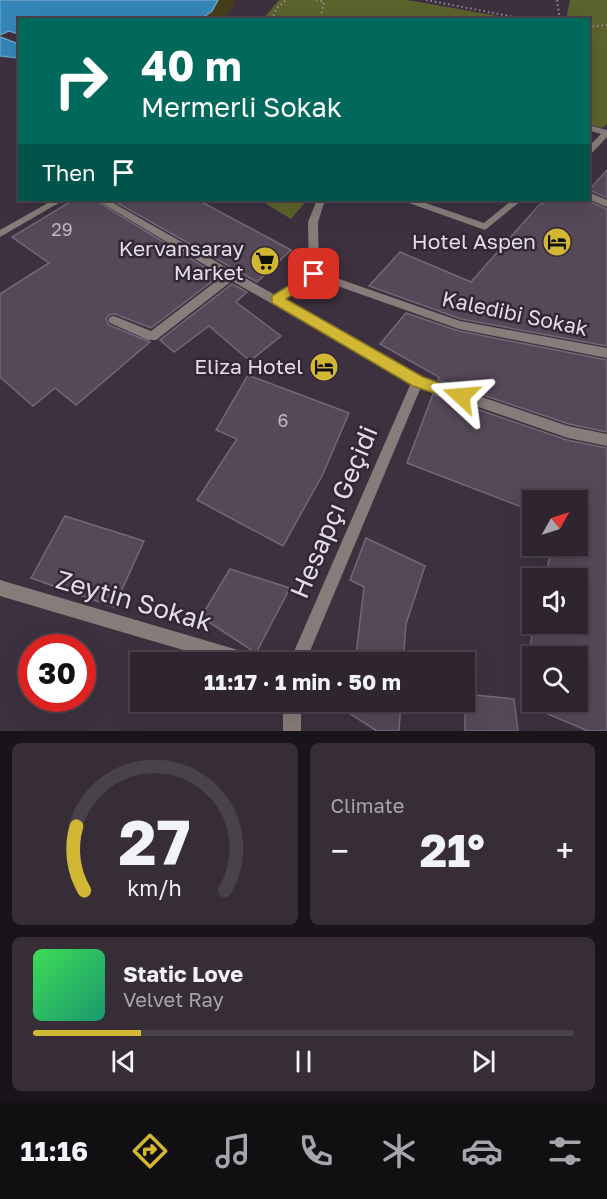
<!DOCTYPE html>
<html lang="en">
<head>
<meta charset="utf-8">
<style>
	body { margin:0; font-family:"Golos Text",sans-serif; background:#362d37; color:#f1f3f6; height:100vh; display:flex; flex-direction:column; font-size:22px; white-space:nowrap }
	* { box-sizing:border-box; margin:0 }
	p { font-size:20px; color:#a7a5aa }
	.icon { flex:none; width:33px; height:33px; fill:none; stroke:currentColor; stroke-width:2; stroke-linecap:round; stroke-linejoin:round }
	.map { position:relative; height:731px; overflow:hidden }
	.details { display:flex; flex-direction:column; gap:12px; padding:12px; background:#19141a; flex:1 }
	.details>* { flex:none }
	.guide { position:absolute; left:18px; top:18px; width:572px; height:183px; border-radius:0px; box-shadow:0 6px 24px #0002,0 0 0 2px #49424b; background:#00695c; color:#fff; overflow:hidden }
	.needle { width:39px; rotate:51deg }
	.tools { position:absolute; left:522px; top:490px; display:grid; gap:12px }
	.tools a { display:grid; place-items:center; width:66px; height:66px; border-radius:0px; background:#2e252f; box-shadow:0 6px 24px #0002,0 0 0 2px #49424b; font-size:30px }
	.speed { position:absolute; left:18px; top:634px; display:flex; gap:12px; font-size:30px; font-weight:700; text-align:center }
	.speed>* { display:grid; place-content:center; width:78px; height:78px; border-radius:50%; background:#2e252f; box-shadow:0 6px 24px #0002,0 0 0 2px #49424b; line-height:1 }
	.speed .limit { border:9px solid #d22; background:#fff; color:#111 }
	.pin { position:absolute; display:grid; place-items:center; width:51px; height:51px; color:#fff; margin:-26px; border-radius:12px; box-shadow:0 3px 9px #0006 }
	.me { position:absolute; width:66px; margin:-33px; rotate:289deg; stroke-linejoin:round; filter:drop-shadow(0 0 4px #0008) }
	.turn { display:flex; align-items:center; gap:21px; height:126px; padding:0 24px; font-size:27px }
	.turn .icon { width:78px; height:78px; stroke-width:2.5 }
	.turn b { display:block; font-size:42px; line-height:51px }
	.then { display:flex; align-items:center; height:57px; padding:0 24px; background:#0003; gap:12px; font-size:22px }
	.big { font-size:45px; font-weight:700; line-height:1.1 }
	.details .tile { flex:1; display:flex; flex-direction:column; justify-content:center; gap:9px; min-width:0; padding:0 21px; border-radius:9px; background:#362d37 }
	.details .dial { align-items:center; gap:0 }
	.dial svg { height:156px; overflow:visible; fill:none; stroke:#49424b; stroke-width:7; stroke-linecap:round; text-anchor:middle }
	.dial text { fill:#f1f3f6; stroke:none }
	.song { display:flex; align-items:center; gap:18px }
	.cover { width:72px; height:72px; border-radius:9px; background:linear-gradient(135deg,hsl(130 70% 55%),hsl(160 70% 35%)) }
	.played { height:6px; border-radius:3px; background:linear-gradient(90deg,#d2b735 20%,#49424b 20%) }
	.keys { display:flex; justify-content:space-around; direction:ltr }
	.heat { display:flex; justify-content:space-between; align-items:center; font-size:33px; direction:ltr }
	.details .tiles { flex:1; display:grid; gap:12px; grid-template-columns:1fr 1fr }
	.tile:last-child { grid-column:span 2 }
	.trip { position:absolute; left:130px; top:652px; width:345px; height:60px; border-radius:0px; background:#2e252f; box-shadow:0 6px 24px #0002,0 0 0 2px #49424b; font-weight:700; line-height:60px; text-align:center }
	.tabs { display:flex; height:96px; justify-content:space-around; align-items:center; background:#120f13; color:#a7a5aa }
	.tabs .icon { width:42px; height:42px }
	.tabs .on { color:#d2b735 }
	.tabs b { font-size:27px; color:#f1f3f6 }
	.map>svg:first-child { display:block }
	.green { fill:#5c632d }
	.sand { fill:#463d1d }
	.water { fill:#3586b9; stroke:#69a0c6; stroke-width:1.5 }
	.building { fill:#554858; stroke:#746777; stroke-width:1.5; fill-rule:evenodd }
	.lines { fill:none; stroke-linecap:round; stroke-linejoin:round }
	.path { stroke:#978d99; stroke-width:2; stroke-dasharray:1.5 3; stroke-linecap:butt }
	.minor { fill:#877c7a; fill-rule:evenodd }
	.route { fill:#d2b735; stroke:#872; stroke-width:1.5 }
	.labels { text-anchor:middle; stroke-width:5; stroke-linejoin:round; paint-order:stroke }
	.number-label { font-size:18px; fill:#c0b6c2 }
	.poi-label { font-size:21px; fill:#e3dbe5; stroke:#322735; text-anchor:end }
	.street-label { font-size:21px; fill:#e3dbe5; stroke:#322735 }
	.near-street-label { font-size:26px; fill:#e3dbe5; stroke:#322735 }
</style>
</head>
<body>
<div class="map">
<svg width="607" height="731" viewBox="0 0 607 731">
	<rect width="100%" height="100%" fill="#3d313f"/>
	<path class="green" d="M279 0H407L516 19H263Z
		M570 0H607V124L602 128 588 124V20L566 19Z
		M260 200H307L291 219Z"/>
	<path class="sand" d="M218 0H236C227 20 223 19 201 20L212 11Z"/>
	<path class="water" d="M0 0H218L212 11 201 19 20 20 19 34 9 31 0 35Z
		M0 37 19 44V58L0 56Z"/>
	<path class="building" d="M607 170V198L589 190Z
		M73 200H95L219 276 151 328 115 314 109 315 106 319 109 325 150 342 76 405 55 388 33 406 0 377V294L49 263 12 237Z
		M112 200H198L291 250 257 282Z
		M550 200H586L607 209V346L461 319 369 286 400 252 471 282 539 205Z
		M232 284 247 292 236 302 281 336 250 361 209 326 174 352 160 340Z
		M406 313 459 331 607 360V432L569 424 438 380 439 377 380 344Z
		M248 375 349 413 323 474 283 546 197 500 237 439 216 430Z
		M433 394 567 440 607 448V731H588L524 704 533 624H578V579H545L552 546H578V501H532V511L407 463ZM532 657H578V702H532Z
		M65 516 144 541 114 607 31 578Z
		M366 538 425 566 406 624 403 663H355L364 587 350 580Z
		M230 569 290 588 256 653 201 617Z
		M465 694 514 699 518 731H465Z
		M350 702H401L399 731H377L349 713Z"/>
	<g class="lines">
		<path class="path" d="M316 0 324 2 320 20
			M426 0 530 20
			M557 0 560 20
			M272 20 276 9 286 0
			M588 27 607 25"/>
		<path class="minor" d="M588 125 607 130V137L591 154 588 155V147L601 134 588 130Z
			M588 192 607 200V207L588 199Z
			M53 200H64L0 237V230Z
			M97 200H108L275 295 309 272 308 222 317 200H325L318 222 319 272 460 321 607 348V358L459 329 315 278 284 300 422 377 568 426 607 434V446L568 438 421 387 305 663H289L411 383 232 281 156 340H148L110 323 108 320 110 317 114 316 151 331 223 276Z
			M404 200H417L484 223 512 200H522L485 230 406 202Z
			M0 580 255 655 261 657 263 663H227L0 596Z
			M283 702H301V731H283Z"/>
	</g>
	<path class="route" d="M314 270 319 271V277L286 299 423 377 466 392V400L461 402 413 386 272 303V296Z"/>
	<defs>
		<g id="hotel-disc" transform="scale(1.5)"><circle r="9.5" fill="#d2b735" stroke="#322735"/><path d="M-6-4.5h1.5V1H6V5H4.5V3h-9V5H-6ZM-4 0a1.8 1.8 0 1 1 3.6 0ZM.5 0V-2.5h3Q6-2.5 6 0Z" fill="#111"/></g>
		<g id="supermarket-disc" transform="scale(1.5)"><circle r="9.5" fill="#d2b735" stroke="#322735"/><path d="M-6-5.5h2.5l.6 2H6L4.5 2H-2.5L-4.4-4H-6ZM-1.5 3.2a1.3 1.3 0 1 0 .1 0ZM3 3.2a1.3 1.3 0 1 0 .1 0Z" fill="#111"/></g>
	</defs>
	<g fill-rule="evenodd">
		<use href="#hotel-disc" x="557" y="242"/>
		<use href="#supermarket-disc" x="265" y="261"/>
		<use href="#hotel-disc" x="324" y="367"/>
	</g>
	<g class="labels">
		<g class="number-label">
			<text x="62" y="236">29</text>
			<text x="283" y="427">6</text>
		</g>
		<g class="poi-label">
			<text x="536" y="249">Hotel Aspen</text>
			<text x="244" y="256">Kervansaray<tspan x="244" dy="24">Market</tspan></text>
			<text x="303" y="374">Eliza Hotel</text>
		</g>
		<g class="street-label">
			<text transform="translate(515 314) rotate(12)" y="7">Kaledibi Sokak</text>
		</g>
		<g class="near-street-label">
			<text transform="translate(334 512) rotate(-67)" y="9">Hesapçı Geçidi</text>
			<text transform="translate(134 601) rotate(16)" y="9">Zeytin Sokak</text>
		</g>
	</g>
</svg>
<div class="tools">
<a><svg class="needle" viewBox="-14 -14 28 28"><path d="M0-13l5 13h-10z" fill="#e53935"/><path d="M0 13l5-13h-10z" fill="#a7a5aa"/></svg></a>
<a><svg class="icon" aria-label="sound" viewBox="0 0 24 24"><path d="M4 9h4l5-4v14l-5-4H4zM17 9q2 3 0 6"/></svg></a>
<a><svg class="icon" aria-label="search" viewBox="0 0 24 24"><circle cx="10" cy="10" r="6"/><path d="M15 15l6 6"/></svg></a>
</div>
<div class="speed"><div class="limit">30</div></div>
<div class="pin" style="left:314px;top:274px;background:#d93025"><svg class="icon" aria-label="arrive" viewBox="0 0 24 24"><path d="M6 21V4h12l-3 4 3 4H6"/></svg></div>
<svg class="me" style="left:461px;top:396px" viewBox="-20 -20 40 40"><path d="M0-17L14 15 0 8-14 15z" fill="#d2b735" stroke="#fff" stroke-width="4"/></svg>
<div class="trip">11:17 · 1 min · 50 m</div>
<div class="guide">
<div class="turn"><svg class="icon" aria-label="right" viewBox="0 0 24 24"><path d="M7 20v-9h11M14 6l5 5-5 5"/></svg><div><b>40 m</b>Mermerli Sokak</div></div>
<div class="then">Then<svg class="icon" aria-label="arrive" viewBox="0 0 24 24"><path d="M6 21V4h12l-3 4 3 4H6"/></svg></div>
</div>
</div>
<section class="details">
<div class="tiles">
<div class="tile dial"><svg viewBox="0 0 100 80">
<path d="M14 69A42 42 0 1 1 86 69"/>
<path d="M14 69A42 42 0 0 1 10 36" stroke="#d2b735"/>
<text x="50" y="56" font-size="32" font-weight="700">27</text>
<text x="50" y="72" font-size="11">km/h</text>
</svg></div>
<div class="tile"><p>Climate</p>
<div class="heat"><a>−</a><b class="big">21°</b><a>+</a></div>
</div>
<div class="tile">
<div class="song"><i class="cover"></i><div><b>Static Love</b><p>Velvet Ray</p></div></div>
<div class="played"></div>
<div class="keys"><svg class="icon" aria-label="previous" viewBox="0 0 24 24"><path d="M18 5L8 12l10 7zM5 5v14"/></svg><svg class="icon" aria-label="pause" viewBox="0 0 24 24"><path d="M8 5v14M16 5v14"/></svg><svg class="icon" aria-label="next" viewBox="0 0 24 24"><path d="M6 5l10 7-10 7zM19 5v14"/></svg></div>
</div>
</div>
</section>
<nav class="tabs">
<b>11:16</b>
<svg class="icon on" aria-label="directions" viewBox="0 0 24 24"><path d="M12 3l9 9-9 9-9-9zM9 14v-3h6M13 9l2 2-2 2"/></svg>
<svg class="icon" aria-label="music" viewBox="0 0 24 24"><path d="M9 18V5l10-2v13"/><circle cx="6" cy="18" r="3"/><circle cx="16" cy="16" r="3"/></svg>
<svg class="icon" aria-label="phone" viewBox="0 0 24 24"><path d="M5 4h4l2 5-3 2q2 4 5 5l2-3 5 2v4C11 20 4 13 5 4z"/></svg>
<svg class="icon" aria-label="climate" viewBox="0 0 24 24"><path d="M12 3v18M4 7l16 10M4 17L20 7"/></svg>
<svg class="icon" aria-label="car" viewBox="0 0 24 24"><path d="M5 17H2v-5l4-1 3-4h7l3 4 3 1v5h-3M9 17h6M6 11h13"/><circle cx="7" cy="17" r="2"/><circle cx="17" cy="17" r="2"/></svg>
<svg class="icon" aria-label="filters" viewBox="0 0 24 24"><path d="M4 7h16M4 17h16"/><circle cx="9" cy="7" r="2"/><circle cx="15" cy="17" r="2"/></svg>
</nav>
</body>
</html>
